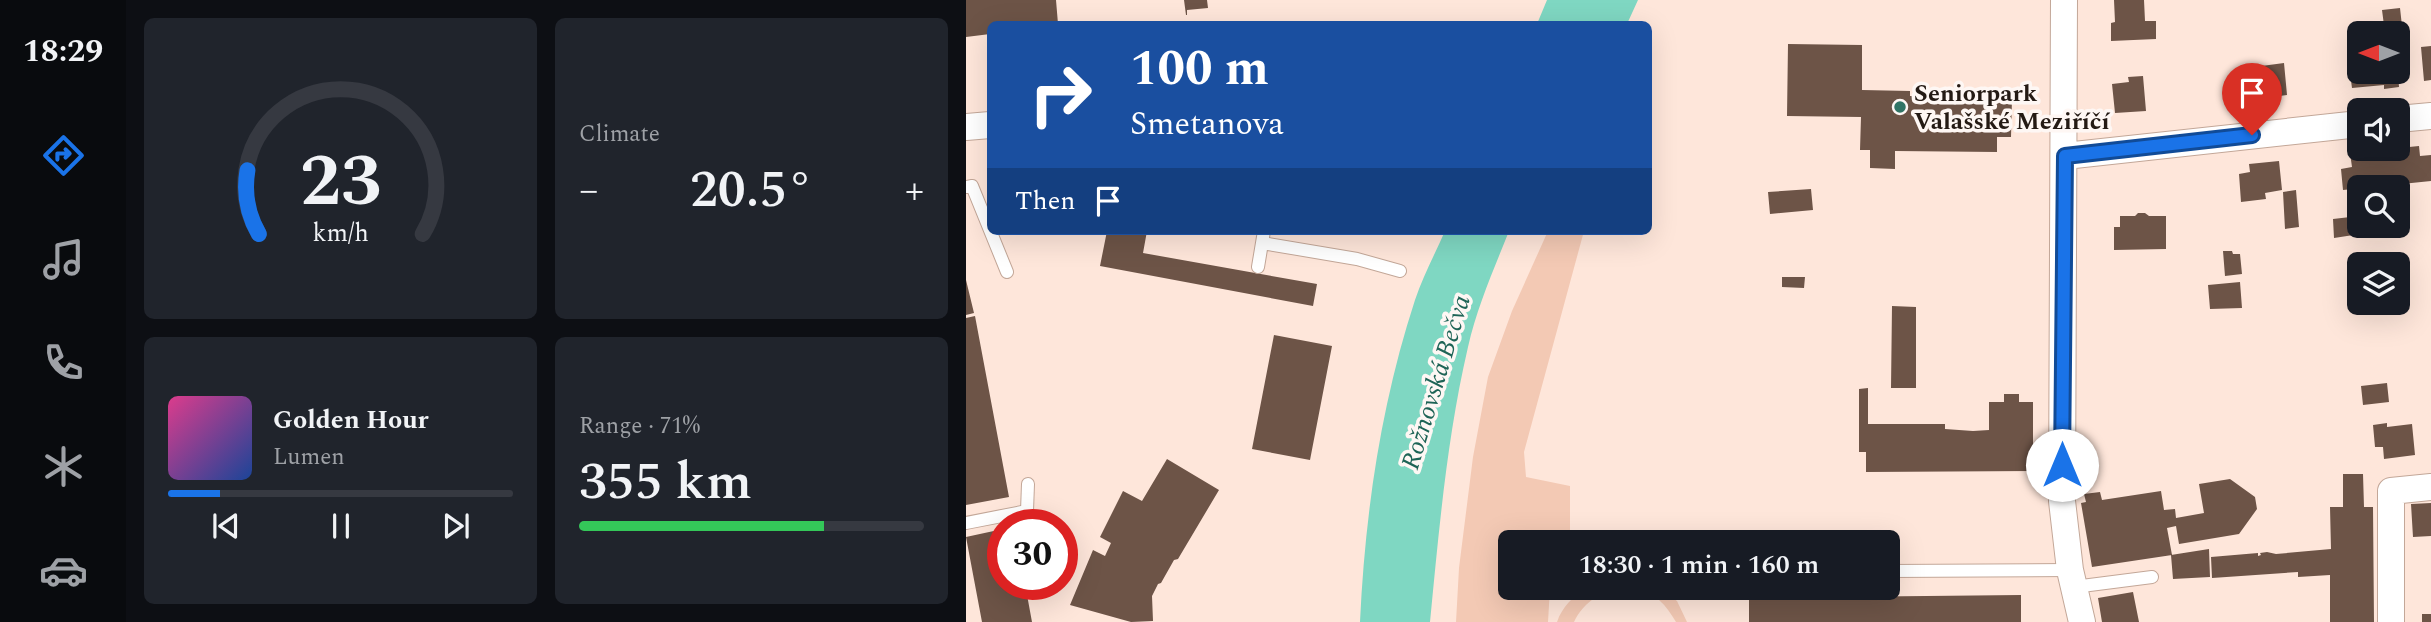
<!DOCTYPE html>
<html lang="en">
<head>
<meta charset="utf-8">
<style>
	body { margin:0; font-family:Spectral,serif; background:#20242c; color:#f1f3f6; height:100vh; display:flex; flex-direction:column; font-size:26px; white-space:nowrap }
	* { box-sizing:border-box; margin:0 }
	p { font-size:23px; color:#9ea1a6 }
	.icon { flex:none; width:38px; height:38px; fill:none; stroke:currentColor; stroke-width:2; stroke-linecap:round; stroke-linejoin:round }
	.map { position:relative; flex:1; overflow:hidden }
	.drawer { display:flex; flex-direction:column; gap:18px; padding:18px; background:#0d0f14; width:840px }
	.drawer>* { flex:none }
	.banner { position:absolute; left:21px; top:21px; width:665px; height:214px; border-radius:10px; box-shadow:0 7px 28px #0002; background:#1a4fa0; color:#fff; overflow:hidden }
	.needle { width:46px; rotate:270deg }
	.buttons { position:absolute; left:1381px; top:21px; display:grid; gap:14px }
	.buttons a { display:grid; place-items:center; width:63px; height:63px; border-radius:10px; background:#171b24; box-shadow:0 7px 28px #0002; font-size:35px }
	.speed { position:absolute; left:21px; top:509px; display:flex; gap:14px; font-size:35px; font-weight:700; text-align:center }
	.speed>* { display:grid; place-content:center; width:91px; height:91px; border-radius:50%; background:#171b24; box-shadow:0 7px 28px #0002; line-height:1 }
	.speed .limit { border:10px solid #d22; background:#fff; color:#111 }
	.pin { position:absolute; display:grid; place-items:center; width:60px; height:60px; color:#fff; margin:-72px -30px; border-radius:50% 50% 50% 0; rotate:-45deg; box-shadow:0 0 7px #0007 }
	.pin .icon { rotate:45deg }
	.me { position:absolute; width:77px; margin:-38px; rotate:0deg; stroke-linejoin:round; filter:drop-shadow(0 0 5px #0008) }
	.turn { display:flex; align-items:center; gap:24px; height:147px; padding:0 28px; font-size:32px }
	.turn .icon { width:91px; height:91px; stroke-width:2.5 }
	.turn b { display:block; font-size:49px; line-height:60px }
	.then { display:flex; align-items:center; height:66px; padding:0 28px; background:#0003; gap:14px; font-size:26px }
	.big { font-size:52px; font-weight:600; line-height:1.1 }
	.drawer .widget { flex:1; display:flex; flex-direction:column; justify-content:center; gap:10px; min-width:0; padding:0 24px; border-radius:10px; background:#20242c }
	.drawer .dial { align-items:center; gap:0 }
	.dial svg { height:182px; overflow:visible; fill:none; stroke:#363941; stroke-width:7; stroke-linecap:round; text-anchor:middle }
	.dial text { fill:#f1f3f6; stroke:none }
	.song { display:flex; align-items:center; gap:21px }
	.cover { width:84px; height:84px; border-radius:10px; background:linear-gradient(135deg,hsl(330 70% 55%),hsl(220 70% 35%)) }
	.played { height:7px; border-radius:4px; background:linear-gradient(90deg,#1a73e8 15%,#363941 15%) }
	.keys { display:flex; justify-content:space-around; direction:ltr }
	.heat { display:flex; justify-content:space-between; align-items:center; font-size:38px; direction:ltr }
	.charge { height:10px; border-radius:5px; background:linear-gradient(90deg,#34c759 71%,#363941 0) }
	.drawer .tiles { flex:1; display:grid; gap:18px; grid-template-columns:repeat(2,1fr) }
	.trip { position:absolute; left:532px; top:530px; width:402px; height:70px; border-radius:10px; background:#171b24; box-shadow:0 7px 28px #0002; font-weight:600; line-height:70px; text-align:center }
	main { display:flex; flex:1; min-height:0 }
	.dock { display:flex; flex-direction:column; width:126px; justify-content:space-around; align-items:center; background:#090b0e; color:#9ea1a6 }
	.dock .icon { width:49px; height:49px }
	.dock .selected { color:#1a73e8 }
	.dock b { font-size:32px; color:#f1f3f6 }
	.map>svg:first-child { display:block }
	.green { fill:#f3c9b4 }
	.water { fill:#7fd7c2 }
	.building { fill:#6d5447 }
	.lines { fill:none; stroke-linecap:round; stroke-linejoin:round }
	.service-casing { stroke:#c3a798; stroke-width:14 }
	.minor-casing { stroke:#c3a798; stroke-width:28 }
	.service { stroke:#fff; stroke-width:12 }
	.minor { stroke:#fff; stroke-width:26 }
	.route-casing { stroke:#114b97; stroke-width:18 }
	.route { stroke:#1a73e8; stroke-width:12 }
	.poi-dot { fill:#317465; stroke:#fef7f4; stroke-width:2.5 }
	.labels { text-anchor:middle; stroke-width:7; stroke-linejoin:round; paint-order:stroke }
	.poi-label { font-size:24px; font-weight:bold; fill:#241a14; stroke:#fef7f4; text-anchor:start }
	.water-label { font-size:26px; font-style:italic; fill:#1e6456; stroke:#fef7f4 }
</style>
</head>
<body>
<main>
<nav class="dock">
<b>18:29</b>
<svg class="icon selected" aria-label="directions" viewBox="0 0 24 24"><path d="M12 3l9 9-9 9-9-9zM9 14v-3h6M13 9l2 2-2 2"/></svg>
<svg class="icon" aria-label="music" viewBox="0 0 24 24"><path d="M9 18V5l10-2v13"/><circle cx="6" cy="18" r="3"/><circle cx="16" cy="16" r="3"/></svg>
<svg class="icon" aria-label="phone" viewBox="0 0 24 24"><path d="M5 4h4l2 5-3 2q2 4 5 5l2-3 5 2v4C11 20 4 13 5 4z"/></svg>
<svg class="icon" aria-label="climate" viewBox="0 0 24 24"><path d="M12 3v18M4 7l16 10M4 17L20 7"/></svg>
<svg class="icon" aria-label="car" viewBox="0 0 24 24"><path d="M5 17H2v-5l4-1 3-4h7l3 4 3 1v5h-3M9 17h6M6 11h13"/><circle cx="7" cy="17" r="2"/><circle cx="17" cy="17" r="2"/></svg>
</nav>
<section class="drawer">
<div class="tiles">
<div class="widget dial"><svg viewBox="0 0 100 80">
<path d="M14 69A42 42 0 1 1 86 69"/>
<path d="M14 69A42 42 0 0 1 9 41" stroke="#1a73e8"/>
<text x="50" y="56" font-size="32" font-weight="700">23</text>
<text x="50" y="72" font-size="11">km/h</text>
</svg></div>
<div class="widget"><p>Climate</p>
<div class="heat"><a>−</a><b class="big">20.5°</b><a>+</a></div>
</div>
<div class="widget">
<div class="song"><i class="cover"></i><div><b>Golden Hour</b><p>Lumen</p></div></div>
<div class="played"></div>
<div class="keys"><svg class="icon" aria-label="previous" viewBox="0 0 24 24"><path d="M18 5L8 12l10 7zM5 5v14"/></svg><svg class="icon" aria-label="pause" viewBox="0 0 24 24"><path d="M8 5v14M16 5v14"/></svg><svg class="icon" aria-label="next" viewBox="0 0 24 24"><path d="M6 5l10 7-10 7zM19 5v14"/></svg></div>
</div>
<div class="widget"><p>Range · 71%</p><b class="big">355 km</b><div class="charge"></div></div>
</div>
</section>
<div class="map">
<svg width="1465" height="622" viewBox="0 0 1465 622">
	<rect width="100%" height="100%" fill="#fee6da"/>
	<path class="green" d="M582 231H618L558 452 560 477 604 486V542H544V588H584L582 622H490L493 568 507 457 522 377 546 311Z
		M619 588H694L711 601 721 622H710C705 614 700 606 693 600 664 578 623 590 608 622H591C596 607 607 597 619 588Z"/>
	<path class="water" d="M581 0H672L661 24H571Z
		M479 231H543C528 269 511 307 502 347 481 437 473 530 464 622H394C399 513 415 404 449 300 457 276 469 254 479 231Z"/>
	<path class="building" d="M0 0H90L92 24H24V34L0 37Z
		M218 0H241L242 8 221 10V15H220Z
		M1148 0H1178L1179 21H1190V39L1145 41V23L1149 22Z
		M1434 8 1437 35 1419 33 1416 10Z
		M822 44 896 45V90L944 91V96L1046 98 1045 137H1031V152L929 151V169L904 168V150H894L895 117 821 116Z
		M1465 46V80L1458 81 1455 47Z
		M1393 58V72H1432L1433 87 1418 89V85L1386 88 1382 59Z
		M1318 63 1321 95 1291 99 1288 67Z
		M1177 76 1180 111 1149 113 1146 84 1163 82 1162 77Z
		M1453 146 1454 156 1465 155V181L1377 190 1375 169 1386 167 1384 153Z
		M1313 161 1316 190 1299 193 1300 199 1275 202 1273 174 1284 172 1283 164Z
		M845 189 847 210 804 214 802 192Z
		M1330 190 1333 227 1319 229 1317 192Z
		M1172 213H1179L1183 216H1200V249L1148 250V227H1154V216H1169Z
		M1393 216 1394 234 1368 238 1367 219Z
		M141 231H181L177 253 351 284 347 306 134 266Z
		M1257 251H1266L1267 254H1274L1276 274 1259 276Z
		M816 277H839L838 288 816 287Z
		M0 280 8 313 0 315Z
		M1274 282 1276 308 1244 309 1242 285Z
		M926 306 950 307V388H925Z
		M9 316 43 497 0 505V318Z
		M308 335 366 346 344 460 286 449Z
		M1421 383 1423 402 1397 405 1395 386Z
		M902 388V424H979V429L1007 431 1023 430V402H1038V394H1053V402H1067V471L900 472V452H893V389Z
		M1421 423V427L1446 424 1449 455 1418 459 1417 447H1409L1407 425Z
		M201 459 253 490 212 559 208 560 195 583 192 584 186 596 187 621 165 622 104 605 127 550 139 556 145 543 134 537 157 491 176 501Z
		M1377 474H1397L1398 507H1407L1408 622H1364V575L1332 577V572L1246 578 1245 557 1292 553V556L1295 555 1294 553 1301 552 1310 554 1365 549 1364 507H1377Z
		M1264 479 1289 497 1291 509 1273 534 1213 544 1210 526 1201 528 1206 555 1126 567 1115 503 1120 502 1118 494 1134 492 1136 500 1195 491 1198 510 1209 509 1210 518 1238 513 1233 484Z
		M1465 503V536L1447 537 1445 504Z
		M37 529V584H59L66 622H16L0 537Z
		M1243 549 1244 577 1207 579 1205 555Z
		M783 588H866V597L1055 595V622H783Z
		M1167 592 1173 622H1136L1132 598Z
		M1456 614H1465V622H1456Z"/>
	<g class="lines">
		<g class="service-casing">
			<path id="service" d="M0 187 6 186 41 272
				M296 243 391 259 434 271
				M292 267 298 231
				M0 523 61 511 62 484
				M922 571 1104 570
				M1108 587 1186 577"/>
		</g>
		<g class="minor-casing">
			<path id="minor" d="M1098 0 1096 501 1104 570 1116 622
				M1432 119 1465 116
				M0 127 24 125
				M1099 156 1393 124
				M1425 622V491L1465 487"/>
		</g>
		<use href="#service" class="service"/>
		<use href="#minor" class="minor"/>
	</g>
	<g class="lines">
		<g class="route-casing">
			<path id="route" d="M1096 465 1099 156 1286 135"/>
		</g>
		<use href="#route" class="route"/>
	</g>
	<circle class="poi-dot" cx="934" cy="107" r="7"/>
	<g class="labels">
		<g class="poi-label">
			<text x="948" y="101">Seniorpark<tspan x="948" dy="28">Valašské Meziříčí</tspan></text>
		</g>
		<g class="water-label">
			<text transform="translate(469 382) rotate(-73)" y="9">Rožnovská Bečva</text>
		</g>
	</g>
</svg>
<div class="buttons">
<a><svg class="needle" viewBox="-14 -14 28 28"><path d="M0-13l5 13h-10z" fill="#e53935"/><path d="M0 13l5-13h-10z" fill="#9ea1a6"/></svg></a>
<a><svg class="icon" aria-label="sound" viewBox="0 0 24 24"><path d="M4 9h4l5-4v14l-5-4H4zM17 9q2 3 0 6"/></svg></a>
<a><svg class="icon" aria-label="search" viewBox="0 0 24 24"><circle cx="10" cy="10" r="6"/><path d="M15 15l6 6"/></svg></a>
<a><svg class="icon" aria-label="layers" viewBox="0 0 24 24"><path d="M12 4l9 5-9 5-9-5zM3 14l9 5 9-5"/></svg></a>
</div>
<div class="speed"><div class="limit">30</div></div>
<div class="pin" style="left:1286px;top:135px;background:#d93025"><svg class="icon" aria-label="arrive" viewBox="0 0 24 24"><path d="M6 21V4h12l-3 4 3 4H6"/></svg></div>
<svg class="me" style="left:1096px;top:465px" viewBox="-20 -20 40 40"><circle r="19" fill="#fff"/><path d="M0-13L10 11 0 6-10 11z" fill="#1a73e8"/></svg>
<div class="trip">18:30 · 1 min · 160 m</div>
<div class="banner">
<div class="turn"><svg class="icon" aria-label="right" viewBox="0 0 24 24"><path d="M7 20v-9h11M14 6l5 5-5 5"/></svg><div><b>100 m</b>Smetanova</div></div>
<div class="then">Then<svg class="icon" aria-label="arrive" viewBox="0 0 24 24"><path d="M6 21V4h12l-3 4 3 4H6"/></svg></div>
</div>
</div>
</main>
</body>
</html>
